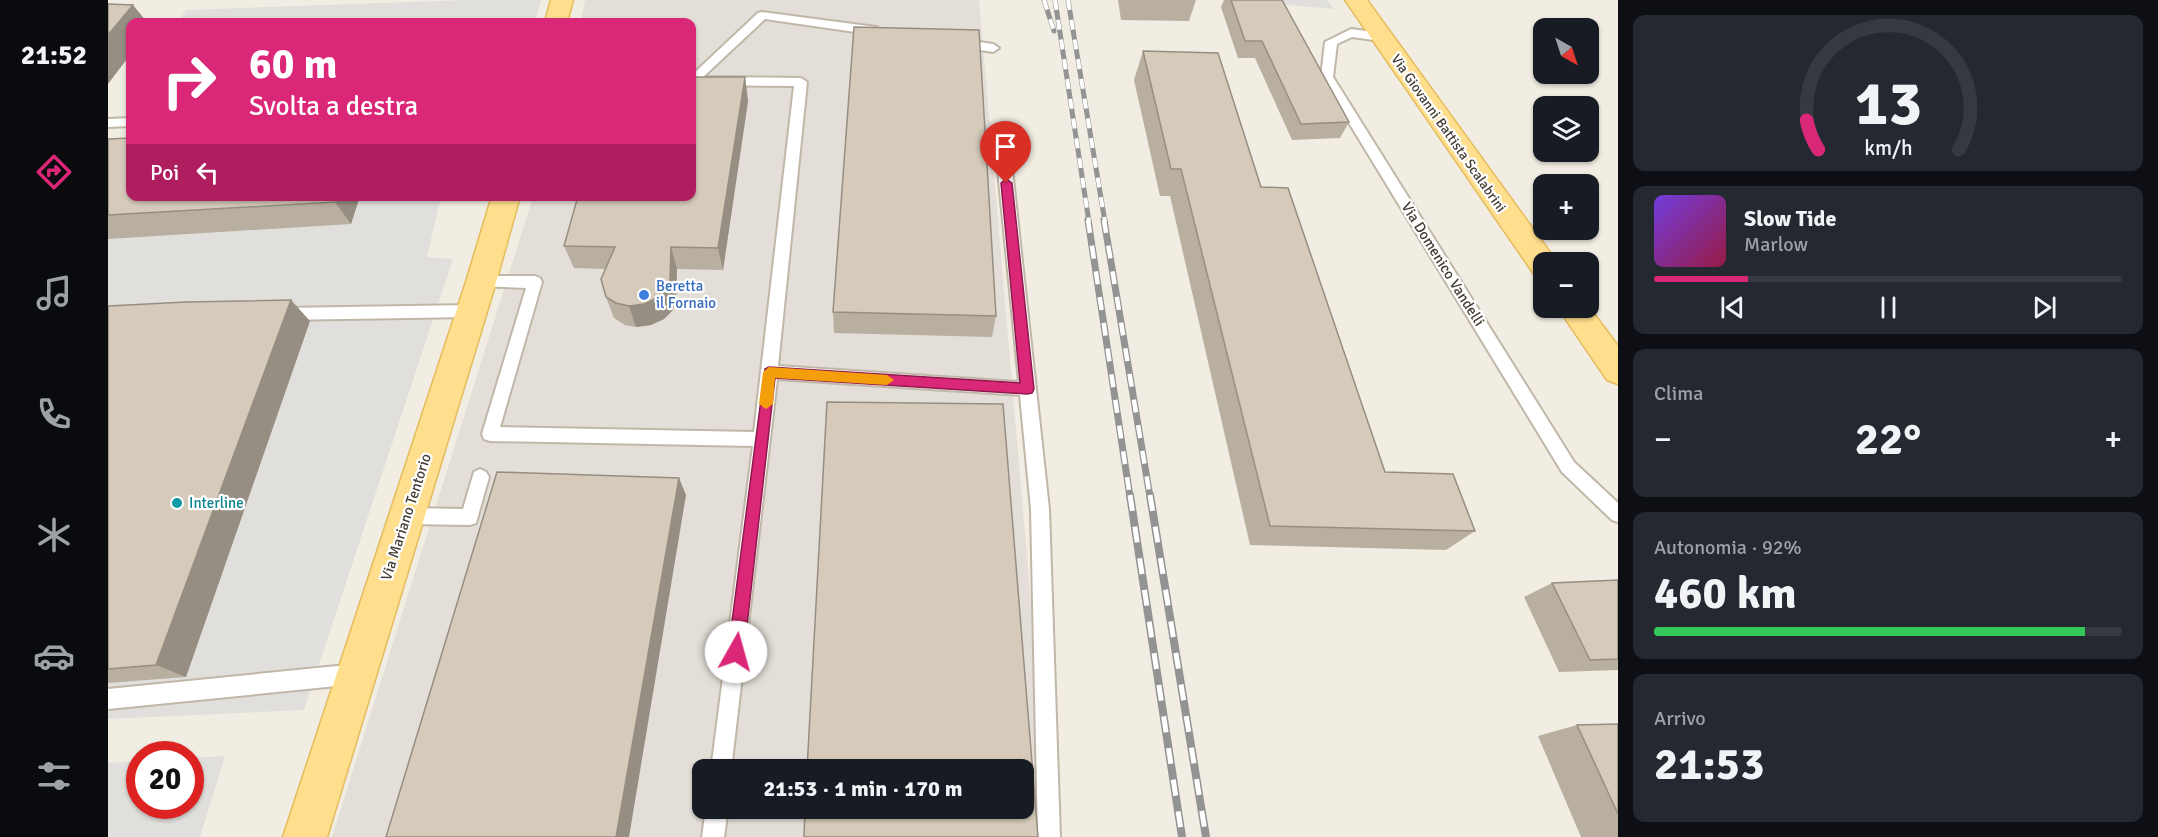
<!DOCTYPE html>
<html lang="it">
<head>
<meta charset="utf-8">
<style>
	body { margin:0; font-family:Signika,sans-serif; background:#242831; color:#f1f3f6; height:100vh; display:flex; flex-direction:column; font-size:22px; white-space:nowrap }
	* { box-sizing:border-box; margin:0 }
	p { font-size:20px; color:#9ea1a6 }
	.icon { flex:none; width:33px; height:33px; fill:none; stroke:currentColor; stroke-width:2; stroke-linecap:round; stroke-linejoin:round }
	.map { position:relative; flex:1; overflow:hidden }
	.drawer { display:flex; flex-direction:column; gap:15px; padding:15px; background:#0d0f14; width:540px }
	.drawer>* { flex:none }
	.hud { position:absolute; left:18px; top:18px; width:570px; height:183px; border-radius:12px; box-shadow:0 2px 4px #0004; background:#db2777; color:#fff; overflow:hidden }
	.needle { width:39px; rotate:141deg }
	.fabs { position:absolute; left:1425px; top:18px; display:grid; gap:12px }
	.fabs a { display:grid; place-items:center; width:66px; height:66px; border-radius:12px; background:#171b24; box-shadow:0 2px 4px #0004; font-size:30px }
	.speed { position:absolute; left:18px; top:741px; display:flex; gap:12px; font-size:30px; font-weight:700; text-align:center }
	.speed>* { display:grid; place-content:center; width:78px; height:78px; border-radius:50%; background:#171b24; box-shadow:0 2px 4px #0004; line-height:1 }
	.speed .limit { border:9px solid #d22; background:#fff; color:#111 }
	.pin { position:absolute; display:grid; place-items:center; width:51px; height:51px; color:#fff; margin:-62px -26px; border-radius:50% 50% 50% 0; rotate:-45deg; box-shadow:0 0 6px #0007 }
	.pin .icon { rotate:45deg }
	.me { position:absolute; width:66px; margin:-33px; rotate:7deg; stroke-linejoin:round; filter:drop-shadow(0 0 4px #0008) }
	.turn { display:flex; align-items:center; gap:21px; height:126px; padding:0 24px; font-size:27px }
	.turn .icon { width:78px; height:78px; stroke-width:2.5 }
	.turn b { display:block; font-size:42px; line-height:51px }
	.then { display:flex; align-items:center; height:57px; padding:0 24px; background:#0003; gap:12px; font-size:22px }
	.big { font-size:45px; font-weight:700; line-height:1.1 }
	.drawer .tile { flex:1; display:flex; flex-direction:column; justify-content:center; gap:9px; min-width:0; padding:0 21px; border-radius:12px; background:#242831 }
	.drawer .dial { align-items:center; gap:0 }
	.dial svg { height:156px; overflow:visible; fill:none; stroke:#363941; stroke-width:7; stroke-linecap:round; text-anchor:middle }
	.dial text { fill:#f1f3f6; stroke:none }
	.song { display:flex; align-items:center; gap:18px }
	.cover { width:72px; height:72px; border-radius:9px; background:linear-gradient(135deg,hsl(260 70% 55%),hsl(340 70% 35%)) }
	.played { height:6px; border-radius:3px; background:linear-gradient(90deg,#db2777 20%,#363941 20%) }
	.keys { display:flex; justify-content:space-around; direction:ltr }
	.heat { display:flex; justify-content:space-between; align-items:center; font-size:33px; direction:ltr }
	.charge { height:9px; border-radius:4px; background:linear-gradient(90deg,#34c759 92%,#363941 0) }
	.trip { position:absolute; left:584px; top:759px; width:342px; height:60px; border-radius:12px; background:#171b24; box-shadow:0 2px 4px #0004; font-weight:700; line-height:60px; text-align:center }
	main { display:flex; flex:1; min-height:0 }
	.tab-bar { display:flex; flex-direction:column; width:108px; justify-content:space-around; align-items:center; background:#090b0e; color:#9ea1a6 }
	.tab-bar .icon { width:42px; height:42px }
	.tab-bar .on { color:#db2777 }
	.tab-bar b { font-size:27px; color:#f1f3f6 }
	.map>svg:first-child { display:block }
	.industrial { fill:#e3ded7; fill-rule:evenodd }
	.parking { fill:#e1dfdb }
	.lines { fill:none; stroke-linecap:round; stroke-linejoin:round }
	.service-casing { stroke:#c0b7a8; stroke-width:4 }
	.primary-casing { stroke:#e5bc5d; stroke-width:3 }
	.service { fill:#fff; fill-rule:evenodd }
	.primary { fill:#ffdf8d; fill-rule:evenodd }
	.rail-far2-casing { stroke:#939393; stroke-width:5 }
	.rail-far1-casing { stroke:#939393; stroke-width:7 }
	.rail-casing { stroke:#939393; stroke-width:8 }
	.rail-far2 { stroke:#fff; stroke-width:4; stroke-dasharray:10; stroke-linecap:butt }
	.rail-far1 { stroke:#fff; stroke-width:4.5; stroke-dasharray:13; stroke-linecap:butt }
	.rail { stroke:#fff; stroke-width:5; stroke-dasharray:16; stroke-linecap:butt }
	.wall { fill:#b8afa0 }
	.shaded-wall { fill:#968e82 }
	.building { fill:#d6cbba; stroke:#968e82; stroke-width:1.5 }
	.route { fill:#db2777; stroke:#8e194d; stroke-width:1.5 }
	.slow { fill:#f59e0b }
	.shop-dot { fill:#3f7fe0; stroke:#fff; stroke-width:2 }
	.culture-dot { fill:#0f9aa8; stroke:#fff; stroke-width:2 }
	.labels { text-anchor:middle; stroke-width:4.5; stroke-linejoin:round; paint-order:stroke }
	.far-street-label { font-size:14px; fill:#433d33; stroke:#fff }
	.street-label { font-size:15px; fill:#433d33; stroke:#fff }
	.shop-label { font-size:15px; fill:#366cbe; stroke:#fff; text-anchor:start }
	.culture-label { font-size:15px; fill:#0d838f; stroke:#fff; text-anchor:start }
</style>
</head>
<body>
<main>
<nav class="tab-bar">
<b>21:52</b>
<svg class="icon on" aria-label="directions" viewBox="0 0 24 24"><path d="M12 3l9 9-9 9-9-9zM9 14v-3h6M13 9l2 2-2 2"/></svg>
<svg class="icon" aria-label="music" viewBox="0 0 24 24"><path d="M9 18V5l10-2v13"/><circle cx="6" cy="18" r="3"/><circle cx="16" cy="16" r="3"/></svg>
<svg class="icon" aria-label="phone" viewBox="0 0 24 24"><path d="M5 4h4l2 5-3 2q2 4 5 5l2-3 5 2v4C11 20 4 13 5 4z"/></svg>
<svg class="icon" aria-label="climate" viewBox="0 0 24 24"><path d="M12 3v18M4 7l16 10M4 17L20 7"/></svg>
<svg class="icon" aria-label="car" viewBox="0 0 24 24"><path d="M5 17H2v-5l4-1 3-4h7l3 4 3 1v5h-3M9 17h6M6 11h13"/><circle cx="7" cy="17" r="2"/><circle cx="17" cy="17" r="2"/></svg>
<svg class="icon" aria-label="filters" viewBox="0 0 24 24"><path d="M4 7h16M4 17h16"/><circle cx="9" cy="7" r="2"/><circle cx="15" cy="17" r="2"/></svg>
</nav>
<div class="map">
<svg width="1510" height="837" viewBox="0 0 1510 837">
	<rect width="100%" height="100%" fill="#f1ede2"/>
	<path class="industrial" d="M477 0H871L943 837H224L425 197 584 196V22H473ZM594 770H915V808H594Z"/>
	<path class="parking" d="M358 0H433L427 22H70L78 10Z
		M1164 0H1219L1226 9 1167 4Z
		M0 145 22 196 333 197 319 257 345 259 196 710 0 719Z
		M117 756 92 837H0V763L31 761 32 806H82L83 758Z"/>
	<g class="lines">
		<g class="service-casing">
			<path id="service" d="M654 12 768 27 774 31 768 35 657 19 595 77 693 78 699 82 670 366 911 382 889 160 896 155 903 160 941 509 952 837H930L923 509 912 395 669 379 623 770H603L645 446 382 441 376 439 374 434 418 288 368 286 366 282 368 278 373 276H427L432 278 434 282 392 427 646 432 686 86 584 85V75L650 13Z
				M1243 29 1273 33 1279 37 1273 41 1244 37 1229 44 1225 77 1466 462 1510 503V522L1504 520 1454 472 1213 77 1217 42Z
				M850 39 885 44 891 48 885 52 846 46 844 43Z
				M22 118V126L0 127V119Z
				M364 305 369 307 372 311 369 315 364 317 173 320 168 318 165 314 168 310 173 308Z
				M372 469 378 472 381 477 368 523 362 525 299 524 293 522 290 516 293 510 299 508 355 509 366 472Z
				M249 664 256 667 259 674 256 681 249 684 0 709V689Z
				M598 808H620L616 837H594Z"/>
		</g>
		<g class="primary-casing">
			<path id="primary" d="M443 0H465L459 22H437Z
				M1237 0H1259L1446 258 1449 262H1436V277L1426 274Z
				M384 196H412L388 282 219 837H175L358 282Z
				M1480 306 1510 346V384L1499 380 1450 308Z"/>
		</g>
		<use href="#service" class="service"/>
		<use href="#primary" class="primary"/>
		<g class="rail-far2-casing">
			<path id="rail-far2" d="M936 0 946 31
				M947 0 981 222
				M960 0 997 222"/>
		</g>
		<g class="rail-far1-casing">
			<path id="rail-far1" d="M980 220 1022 497
				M996 220 1042 497"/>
		</g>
		<g class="rail-casing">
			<path id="rail" d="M1022 495 1074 837
				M1042 495 1098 837"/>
		</g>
		<use href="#rail-far2" class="rail-far2"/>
		<use href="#rail-far1" class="rail-far1"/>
		<use href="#rail" class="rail"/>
	</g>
	<path class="wall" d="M1010 0H1088L1081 21 1013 20Z
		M1116 0H1174L1241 122 1232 138 1184 140 1147 58H1130L1113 7Z
		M1035 51 1153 187 1277 472 1367 531 1338 550 1142 545 1062 196H1052L1026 80Z
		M637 77 640 101 615 270 569 269 568 301 564 311 556 319 543 325 528 327 517 325 506 318 498 297V269L466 268 456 246Z
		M0 139 22 196H252L243 224 0 239Z
		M0 306 202 321 78 677 0 683Z
		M725 312 888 316 884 337 726 333Z
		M1510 580V670L1451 672 1416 597 1444 583Z
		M1510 724V837H1473L1430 736 1469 725Z"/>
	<path class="shaded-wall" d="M25 5 39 22H22V55L0 84V35Z
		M637 77 640 101 615 270 610 248Z
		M229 196H252L243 224 227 202Z
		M563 247 569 269 568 301 564 311 556 319 543 325 528 327 521 306Z
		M183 300 202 321 78 677 48 665Z
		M571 478 578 495 521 837H508Z"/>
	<path class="building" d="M1123 0H1174L1241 122 1193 124 1154 41H1137Z
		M0 4 25 5 0 35Z
		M746 27 871 30 888 316 725 312Z
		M1035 51 1110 53 1153 187 1180 188 1277 472 1345 474 1367 531 1162 526 1073 169H1063Z
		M584 77H637L610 248 563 247 562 280 558 289 549 298 536 304 521 306 508 303 498 297 493 279 507 247 456 246 470 196H584Z
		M22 138V196H229L227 202 0 215V139Z
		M183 300 48 665 0 669V306L78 302Z
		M719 402 895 404 930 837H696L697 808H915V770H699Z
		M389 472 571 478 508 837H278Z
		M1510 580V659L1482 660 1444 583Z
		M1510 724V814L1469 725Z"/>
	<path class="route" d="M898 179 904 183 926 389 924 393 919 394 667 378 636 652 633 658 628 660 622 658 620 652 657 369 661 367 912 383 893 183Z"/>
	<path class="slow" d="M661 367 779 375 786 380 779 385 667 378 665 404 658 409 651 404 655 372Z"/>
	<circle class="shop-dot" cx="536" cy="295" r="6"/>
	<circle class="culture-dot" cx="69" cy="503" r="6"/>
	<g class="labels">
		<g class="far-street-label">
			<text transform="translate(1341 133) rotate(55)" y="5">Via Giovanni Battista Scalabrini</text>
		</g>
		<g class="street-label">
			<text transform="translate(1335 264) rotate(58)" y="5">Via Domenico Vandelli</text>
			<text transform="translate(298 517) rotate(-72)" y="5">Via Mariano Tentorio</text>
		</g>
		<g class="shop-label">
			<text x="548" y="291">Beretta<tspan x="548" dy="17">il Fornaio</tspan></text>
		</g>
		<g class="culture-label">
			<text x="81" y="508">Interline</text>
		</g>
	</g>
</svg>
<div class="fabs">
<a><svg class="needle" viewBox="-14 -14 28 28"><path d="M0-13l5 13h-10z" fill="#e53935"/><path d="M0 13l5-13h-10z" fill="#9ea1a6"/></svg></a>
<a><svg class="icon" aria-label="layers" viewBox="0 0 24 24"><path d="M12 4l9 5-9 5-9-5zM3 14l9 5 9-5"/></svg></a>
<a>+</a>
<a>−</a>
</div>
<div class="speed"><div class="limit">20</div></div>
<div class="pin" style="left:898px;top:183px;background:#d93025"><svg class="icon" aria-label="arrive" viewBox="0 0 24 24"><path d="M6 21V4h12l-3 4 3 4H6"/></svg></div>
<svg class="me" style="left:628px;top:652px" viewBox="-20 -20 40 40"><circle r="19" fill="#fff"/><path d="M0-13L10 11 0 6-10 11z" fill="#db2777"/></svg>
<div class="trip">21:53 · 1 min · 170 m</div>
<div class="hud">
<div class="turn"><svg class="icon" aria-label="right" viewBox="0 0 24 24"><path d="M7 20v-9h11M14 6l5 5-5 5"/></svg><div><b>60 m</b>Svolta a destra</div></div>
<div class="then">Poi<svg class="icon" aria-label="left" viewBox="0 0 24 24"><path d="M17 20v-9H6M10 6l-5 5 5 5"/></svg></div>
</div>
</div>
<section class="drawer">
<div class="tile dial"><svg viewBox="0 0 100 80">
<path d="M14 69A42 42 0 1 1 86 69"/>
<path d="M14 69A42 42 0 0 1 8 54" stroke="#db2777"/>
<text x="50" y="56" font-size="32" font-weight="700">13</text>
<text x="50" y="72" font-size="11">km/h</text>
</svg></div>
<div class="tile">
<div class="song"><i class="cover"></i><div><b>Slow Tide</b><p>Marlow</p></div></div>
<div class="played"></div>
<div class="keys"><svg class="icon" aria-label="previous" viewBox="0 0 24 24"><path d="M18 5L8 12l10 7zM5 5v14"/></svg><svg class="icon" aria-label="pause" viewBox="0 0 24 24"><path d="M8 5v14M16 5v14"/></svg><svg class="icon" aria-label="next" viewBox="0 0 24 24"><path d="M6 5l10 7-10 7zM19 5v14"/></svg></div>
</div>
<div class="tile"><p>Clima</p>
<div class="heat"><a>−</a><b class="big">22°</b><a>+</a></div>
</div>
<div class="tile"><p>Autonomia · 92%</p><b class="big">460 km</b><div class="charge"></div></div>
<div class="tile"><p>Arrivo</p><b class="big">21:53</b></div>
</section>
</main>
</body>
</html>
